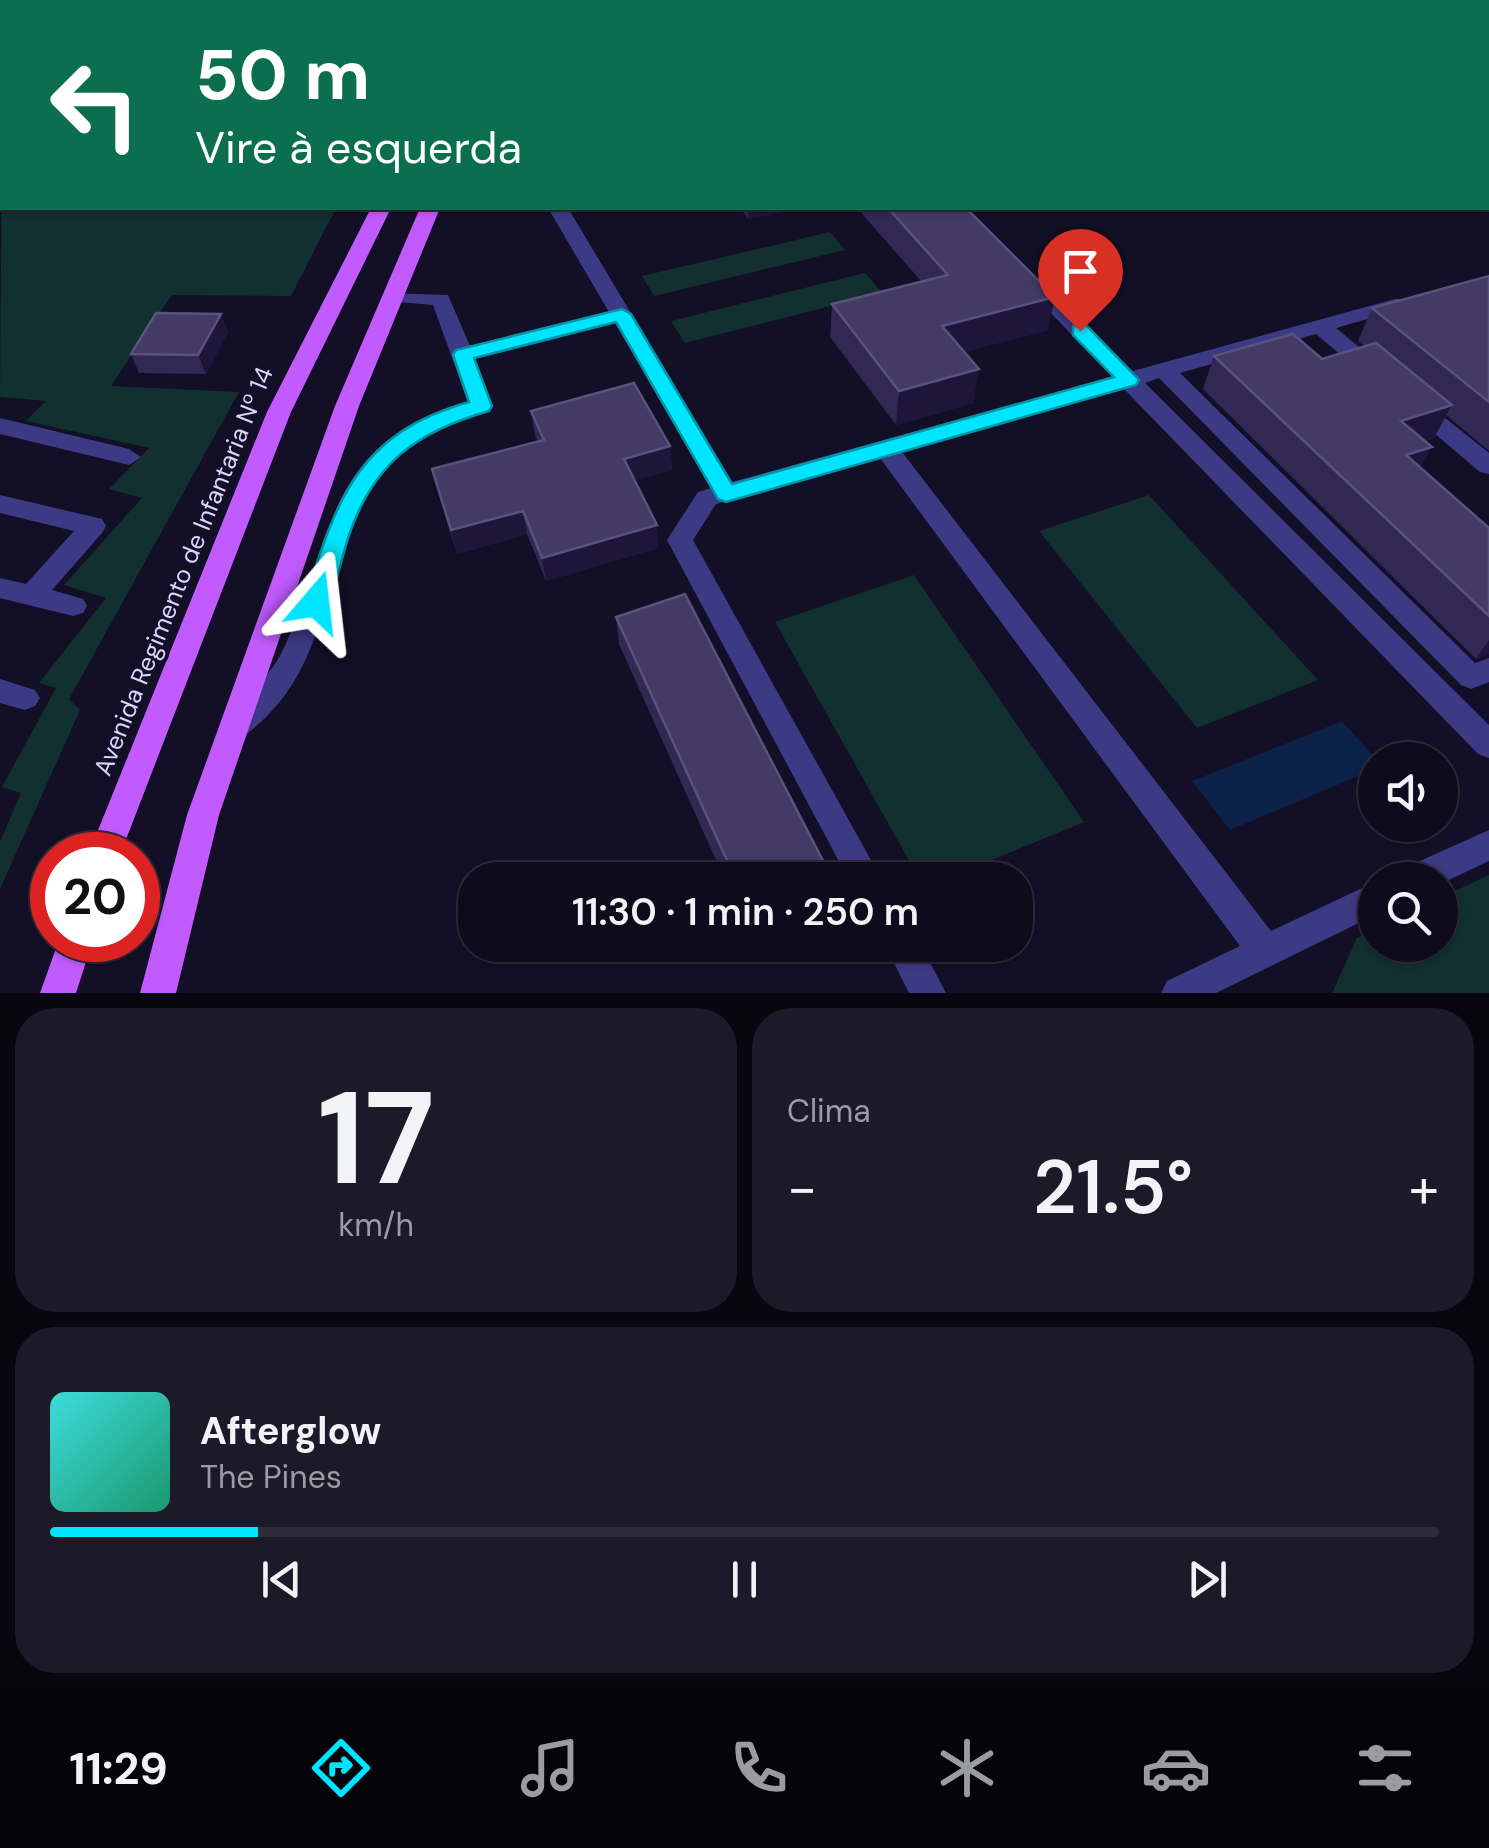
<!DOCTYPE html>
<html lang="pt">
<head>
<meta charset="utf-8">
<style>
	body { margin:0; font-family:"DM Sans",sans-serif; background:#1c1929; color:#f1f3f6; height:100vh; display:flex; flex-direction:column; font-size:38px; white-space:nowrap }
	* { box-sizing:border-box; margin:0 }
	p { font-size:32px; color:#9b9ba3 }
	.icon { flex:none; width:55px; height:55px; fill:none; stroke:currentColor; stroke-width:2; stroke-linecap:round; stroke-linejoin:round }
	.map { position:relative; height:993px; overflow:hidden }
	.details { display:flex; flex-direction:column; gap:15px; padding:15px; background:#08060f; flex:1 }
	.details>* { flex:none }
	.guide { position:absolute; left:0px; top:0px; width:1490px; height:210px; box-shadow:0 2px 8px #0004,0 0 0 2px #2e2b3b; background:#0b6e4f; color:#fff; overflow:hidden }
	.buttons { position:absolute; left:1358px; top:742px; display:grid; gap:20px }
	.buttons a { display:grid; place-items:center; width:100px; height:100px; border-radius:50%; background:#0e0b1c; box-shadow:0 2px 8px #0004,0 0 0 2px #2e2b3b; font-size:50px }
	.speed { position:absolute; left:30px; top:832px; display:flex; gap:20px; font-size:50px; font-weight:700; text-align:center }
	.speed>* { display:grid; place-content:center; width:130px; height:130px; border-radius:50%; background:#0e0b1c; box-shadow:0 2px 8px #0004,0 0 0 2px #2e2b3b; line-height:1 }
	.speed .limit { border:15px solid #d22; background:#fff; color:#111 }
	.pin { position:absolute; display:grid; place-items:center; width:85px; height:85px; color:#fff; margin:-102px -42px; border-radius:50% 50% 50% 0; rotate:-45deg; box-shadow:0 0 10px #0007 }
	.pin .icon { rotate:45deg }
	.me { position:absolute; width:110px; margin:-55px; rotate:17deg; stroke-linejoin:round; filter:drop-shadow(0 0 8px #0008) }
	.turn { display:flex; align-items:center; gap:35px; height:210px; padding:0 30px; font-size:45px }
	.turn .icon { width:130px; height:130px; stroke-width:2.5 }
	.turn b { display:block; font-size:70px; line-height:85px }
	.big { font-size:75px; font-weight:600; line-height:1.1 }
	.details .tile { flex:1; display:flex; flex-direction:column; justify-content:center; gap:15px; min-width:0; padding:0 35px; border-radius:40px; background:#1c1929 }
	.details .dial { align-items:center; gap:0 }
	.dial b { font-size:130px; line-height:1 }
	.song { display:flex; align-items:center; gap:30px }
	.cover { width:120px; height:120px; border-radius:15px; background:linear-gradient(135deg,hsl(180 70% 55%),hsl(160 70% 35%)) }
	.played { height:10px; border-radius:5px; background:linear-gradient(90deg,#00e5ff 15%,#2e2b3b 15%) }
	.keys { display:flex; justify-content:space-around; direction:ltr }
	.heat { display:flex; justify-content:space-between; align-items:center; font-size:55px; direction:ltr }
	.details .tiles { flex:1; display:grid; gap:15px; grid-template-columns:1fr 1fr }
	.tile:last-child { grid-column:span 2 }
	.trip { position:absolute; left:458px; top:862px; width:575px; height:100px; border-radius:40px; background:#0e0b1c; box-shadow:0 2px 8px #0004,0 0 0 2px #2e2b3b; font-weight:600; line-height:100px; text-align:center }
	.tab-bar { display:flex; height:160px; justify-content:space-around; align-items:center; background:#06040b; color:#9b9ba3 }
	.tab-bar .icon { width:70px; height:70px }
	.tab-bar .current { color:#00e5ff }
	.tab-bar b { font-size:45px; color:#f1f3f6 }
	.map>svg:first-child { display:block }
	.green { fill:#12302f }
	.water { fill:#0c2248 }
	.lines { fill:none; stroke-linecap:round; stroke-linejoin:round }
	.minor { fill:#3d3a85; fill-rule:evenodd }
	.major { fill:#c25bff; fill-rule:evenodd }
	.wall { fill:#312854 }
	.shaded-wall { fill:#1d163a }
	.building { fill:#433a66; stroke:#5a527e; stroke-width:2.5 }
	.route { fill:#00e5ff; stroke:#0095a6; stroke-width:2.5 }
	.labels { text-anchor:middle; stroke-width:8; stroke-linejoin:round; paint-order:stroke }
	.street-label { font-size:25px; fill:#d9d4ff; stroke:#130f26 }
</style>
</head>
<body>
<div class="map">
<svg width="1489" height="993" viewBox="0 0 1489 993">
	<rect width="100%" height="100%" fill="#130f26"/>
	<path class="green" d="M2 134V208H336L291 296 172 295 111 386 239 392 69 699 80 710 0 889V842L21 793 2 787 56 688 39 683 106 598 64 585 142 498 109 489 149 448 26 421 46 401 0 397Z
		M830 232 845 250 654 296 642 276Z
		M865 273 882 293 685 343 671 321Z
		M1149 495 1318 680 1197 728 1039 531Z
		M914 575 1084 822 943 880H920L775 622Z
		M1489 875V993H1332L1357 938 1375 929V945H1440V898Z"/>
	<path class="water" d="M1342 721 1377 760 1375 769 1230 830 1192 781Z"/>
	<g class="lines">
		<path class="minor" d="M736 0H751L752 2H737Z
			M773 0H788L789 2H774Z
			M1185 0H1202L1203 2H1186Z
			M1312 0H1330L1331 2H1313Z
			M1488 91H1489V102H1488Z
			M548 208H568L732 482 1112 377 1025 286 1022 282 1025 278H1039L1133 371 1395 299H1409L1413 303 1409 307 1336 328 1382 366 1385 371 1382 376H1366L1316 334 1180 373 1475 663 1489 658V682L1471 689 1461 685 1159 378 1145 383 1489 725V758L1478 754 1124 389 902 452 1271 931 1375 882V915L1216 993H1161L1167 981 1240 946 880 458 716 504 693 540 882 880H849L667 540 698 492 711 488 615 323 475 359 493 406 489 411C447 424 407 440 379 476 323 549 335 654 262 721 249 732 241 743 223 737L219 728C233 701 266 685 282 652 337 537 322 444 468 402L433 305 385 301 382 297 385 293 448 295 470 346 609 312Z
			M1416 398 1424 401 1489 453V474L1480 472 1408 411 1404 406Z
			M0 418 129 449 141 457 129 465 0 434Z
			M0 495 102 519 106 526 102 533 52 590 83 599 87 606 83 613 73 616 0 598V578L26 584 74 531 0 513Z
			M0 679 35 690 40 698 35 706 25 710 0 703Z
			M1489 830V861L1440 884V880H1398L1402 869Z
			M885 945H921L946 993H909Z"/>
		<path class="major" d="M457 0H471V2H457Z
			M496 0H510V2H496Z
			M371 208H391L291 412 120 855H88L267 412Z
			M420 208H440L359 406 219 815 176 993H140L187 815 335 406Z
			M59 940H93L76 993H40Z"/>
	</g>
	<path class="wall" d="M792 0H1189L1188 2H794Z
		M1407 0H1489V58L1488 57V2H1411Z
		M740 208H800L748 219Z
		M857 208H966L1048 330 964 352 973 403 896 425 830 337 832 304 921 281Z
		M1489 276V451L1446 415 1434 438 1424 441 1420 468 1489 528V654L1476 659 1203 389 1214 356 1322 359 1364 346 1358 341 1372 308Z
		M221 314 228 332 206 374 139 373 131 354Z
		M531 411 670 446 672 470 634 480 657 525 658 548 546 581 527 534 457 554 432 469 538 442 535 435Z
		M616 617 833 880H725L619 644Z"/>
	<path class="shaded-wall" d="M748 208H800L748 219Z
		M1055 297 1048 330 938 359 942 326Z
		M221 314 228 332 206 374 198 355Z
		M979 369 973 403 896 425 899 391Z
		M1452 405 1434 438 1384 454 1401 421Z
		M670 446 672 470 626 483 624 459Z
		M1432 447 1413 481 1406 455Z
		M523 511 527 534 457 554 451 530Z
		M657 525 658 548 546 581 542 558Z
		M1489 640V654L1476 659Z
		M758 945H774L758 952Z"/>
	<path class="building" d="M816 0H1179L1174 1 1176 2H819Z
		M1422 0H1489V23L1488 22V2H1410Z
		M888 208H966L1055 297 942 326 979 369 899 391 832 304 948 275Z
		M1489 276V402L1372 308Z
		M156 313 221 314 198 355 131 354Z
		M1293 334 1322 359 1376 343 1452 405 1401 421 1432 447 1406 455 1489 528V616L1214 356Z
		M634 383 670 446 624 459 657 525 542 558 523 511 451 530 432 469 544 440 531 411Z
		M685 594 833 880H736L616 617Z"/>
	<path class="route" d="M622 309 631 314 732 484 1114 377 1073 335V326H1087L1139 380 1136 385 726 502 718 499 616 322 474 358 492 406 489 411C418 431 374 462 349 535 341 559 337 586 325 609H308L304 602C337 500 356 434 469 402L453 355 456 350Z"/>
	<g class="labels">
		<g class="street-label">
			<text transform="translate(183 571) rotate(-68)" y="9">Avenida Regimento de Infantaria Nº 14</text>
		</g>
	</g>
</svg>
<div class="buttons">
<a><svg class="icon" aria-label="sound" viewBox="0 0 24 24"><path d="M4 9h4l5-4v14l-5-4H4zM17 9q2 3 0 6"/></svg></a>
<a><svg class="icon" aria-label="search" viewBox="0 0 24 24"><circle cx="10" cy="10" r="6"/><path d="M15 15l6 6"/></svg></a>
</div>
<div class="speed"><div class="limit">20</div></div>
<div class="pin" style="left:1080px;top:331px;background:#d93025"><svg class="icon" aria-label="arrive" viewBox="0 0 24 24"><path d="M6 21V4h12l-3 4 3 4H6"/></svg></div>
<svg class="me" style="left:316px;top:602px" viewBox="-20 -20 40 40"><path d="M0-17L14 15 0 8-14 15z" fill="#00e5ff" stroke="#fff" stroke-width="4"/></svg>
<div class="trip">11:30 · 1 min · 250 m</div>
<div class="guide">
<div class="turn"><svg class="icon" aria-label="left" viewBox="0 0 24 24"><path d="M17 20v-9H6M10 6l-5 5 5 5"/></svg><div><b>50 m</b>Vire à esquerda</div></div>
</div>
</div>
<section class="details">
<div class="tiles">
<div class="tile dial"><b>17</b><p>km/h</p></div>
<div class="tile"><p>Clima</p>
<div class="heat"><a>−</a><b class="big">21.5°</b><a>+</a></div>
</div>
<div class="tile">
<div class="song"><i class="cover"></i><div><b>Afterglow</b><p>The Pines</p></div></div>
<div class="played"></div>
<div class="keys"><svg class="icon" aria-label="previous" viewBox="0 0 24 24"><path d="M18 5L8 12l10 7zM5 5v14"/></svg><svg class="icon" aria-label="pause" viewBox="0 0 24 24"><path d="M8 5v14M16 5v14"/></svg><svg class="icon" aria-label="next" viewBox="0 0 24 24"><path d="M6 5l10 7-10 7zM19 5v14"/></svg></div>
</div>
</div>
</section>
<nav class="tab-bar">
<b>11:29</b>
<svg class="icon current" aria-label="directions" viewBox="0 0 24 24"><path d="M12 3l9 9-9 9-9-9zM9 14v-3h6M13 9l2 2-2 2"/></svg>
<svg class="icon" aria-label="music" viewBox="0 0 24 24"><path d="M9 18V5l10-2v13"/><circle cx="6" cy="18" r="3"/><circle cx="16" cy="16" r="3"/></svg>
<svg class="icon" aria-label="phone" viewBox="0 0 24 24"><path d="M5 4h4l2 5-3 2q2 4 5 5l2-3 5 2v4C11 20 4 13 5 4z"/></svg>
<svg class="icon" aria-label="climate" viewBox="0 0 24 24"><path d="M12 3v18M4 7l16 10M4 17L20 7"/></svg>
<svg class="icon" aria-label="car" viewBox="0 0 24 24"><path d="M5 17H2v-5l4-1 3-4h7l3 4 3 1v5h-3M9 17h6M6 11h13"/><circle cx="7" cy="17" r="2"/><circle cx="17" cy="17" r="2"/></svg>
<svg class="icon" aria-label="filters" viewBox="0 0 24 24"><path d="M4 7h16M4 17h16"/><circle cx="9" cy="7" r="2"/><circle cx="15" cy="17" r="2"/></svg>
</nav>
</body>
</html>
